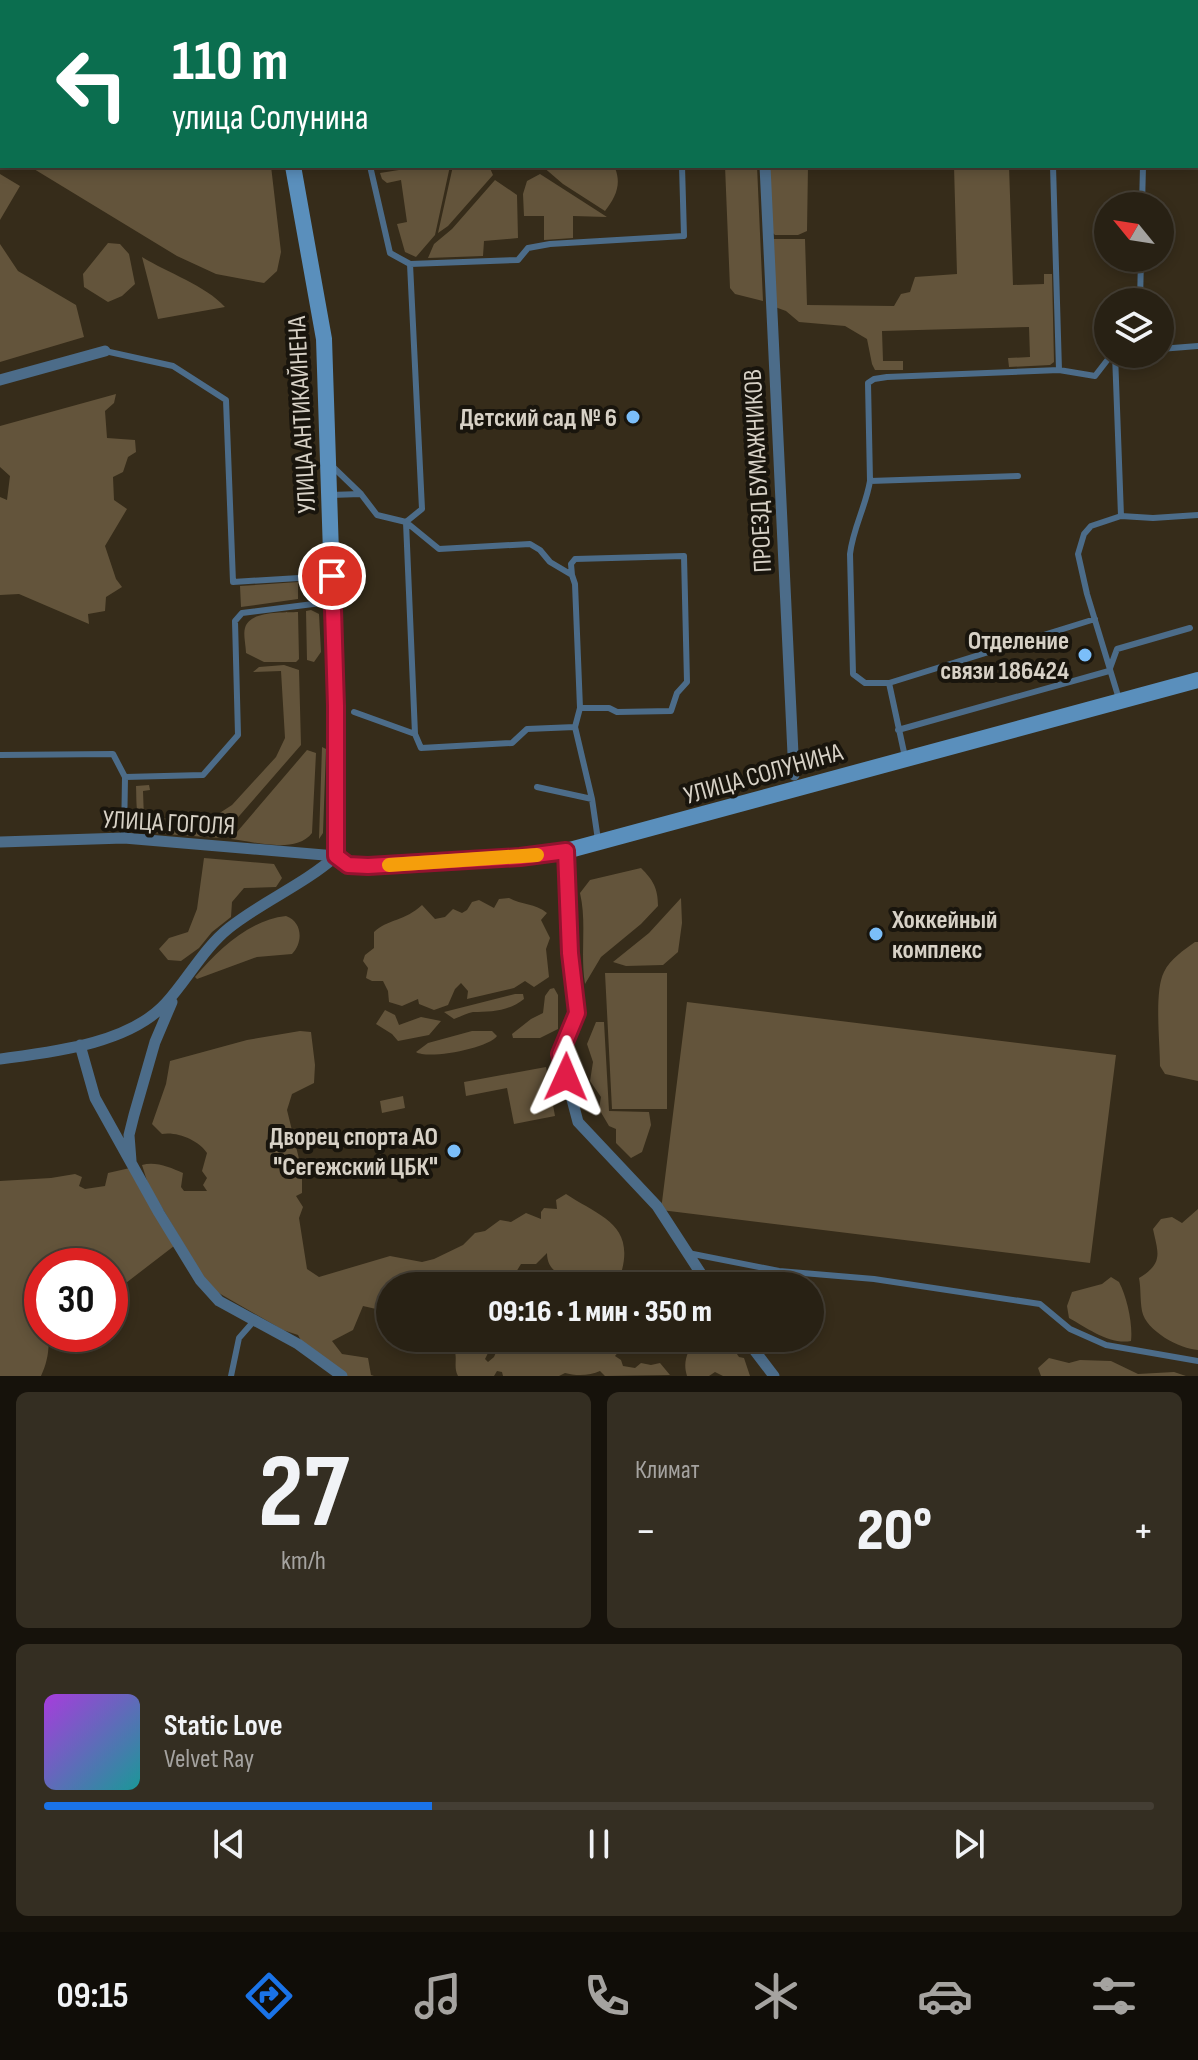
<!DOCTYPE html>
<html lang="ru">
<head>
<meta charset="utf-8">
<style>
	body { margin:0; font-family:"Sofia Sans Condensed",sans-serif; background:#342e22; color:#f1f3f6; height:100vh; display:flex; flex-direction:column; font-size:30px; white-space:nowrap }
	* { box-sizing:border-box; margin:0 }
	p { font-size:26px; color:#a5a3a0 }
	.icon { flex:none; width:44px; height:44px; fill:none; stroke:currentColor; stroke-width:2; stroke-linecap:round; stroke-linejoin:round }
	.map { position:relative; height:1376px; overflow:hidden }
	.drawer { display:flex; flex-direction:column; gap:16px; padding:16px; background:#16120b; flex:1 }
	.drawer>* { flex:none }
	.guide { position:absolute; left:0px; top:0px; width:1198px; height:168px; box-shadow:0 4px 12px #0003,0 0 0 2px #443e34; background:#0b6e4f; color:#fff; overflow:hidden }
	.needle { width:52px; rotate:300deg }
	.buttons { position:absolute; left:1094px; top:192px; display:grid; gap:16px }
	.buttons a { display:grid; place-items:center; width:80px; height:80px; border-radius:50%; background:#282114; box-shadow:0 4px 12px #0003,0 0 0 2px #443e34; font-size:40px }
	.speed { position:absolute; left:24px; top:1248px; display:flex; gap:16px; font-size:40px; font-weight:700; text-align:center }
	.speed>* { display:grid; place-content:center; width:104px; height:104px; border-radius:50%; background:#282114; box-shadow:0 4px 12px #0003,0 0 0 2px #443e34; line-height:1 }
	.speed .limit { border:12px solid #d22; background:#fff; color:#111 }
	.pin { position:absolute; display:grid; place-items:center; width:68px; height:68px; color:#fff; margin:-34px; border:4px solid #fff; border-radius:50%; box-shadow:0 2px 8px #0007 }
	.me { position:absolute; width:88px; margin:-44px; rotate:1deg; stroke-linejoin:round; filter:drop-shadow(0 0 6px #0008) }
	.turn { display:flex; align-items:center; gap:28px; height:168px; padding:0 40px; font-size:36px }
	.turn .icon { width:104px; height:104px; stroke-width:2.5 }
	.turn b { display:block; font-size:56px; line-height:68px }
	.big { font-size:60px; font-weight:800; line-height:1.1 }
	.drawer .tile { flex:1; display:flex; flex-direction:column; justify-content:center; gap:12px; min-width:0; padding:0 28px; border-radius:12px; background:#342e22 }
	.drawer .dial { align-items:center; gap:0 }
	.dial b { font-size:104px; line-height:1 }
	.song { display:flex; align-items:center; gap:24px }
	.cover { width:96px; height:96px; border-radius:12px; background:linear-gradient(135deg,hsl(280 70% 55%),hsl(180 70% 35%)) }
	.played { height:8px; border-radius:4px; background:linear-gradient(90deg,#1a73e8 35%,#443e34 35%) }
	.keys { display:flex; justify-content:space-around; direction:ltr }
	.heat { display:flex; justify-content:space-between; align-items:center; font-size:44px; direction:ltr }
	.drawer .tiles { flex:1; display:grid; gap:16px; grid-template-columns:1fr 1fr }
	.tile:last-child { grid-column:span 2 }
	.trip { position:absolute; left:376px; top:1272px; width:448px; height:80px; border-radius:40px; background:#282114; box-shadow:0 4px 12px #0003,0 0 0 2px #443e34; font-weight:800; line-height:80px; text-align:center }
	.menu { display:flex; height:128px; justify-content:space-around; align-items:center; background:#100d08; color:#a5a3a0 }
	.menu .icon { width:56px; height:56px }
	.menu .active { color:#1a73e8 }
	.menu b { font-size:36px; color:#f1f3f6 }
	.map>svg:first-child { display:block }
	.green { fill:#63543b }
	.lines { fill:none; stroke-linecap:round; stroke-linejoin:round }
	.lane { stroke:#4c6c89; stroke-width:6 }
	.street { stroke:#4c6c89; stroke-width:11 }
	.secondary { stroke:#5a8fbc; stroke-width:16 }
	.route-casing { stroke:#92132f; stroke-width:20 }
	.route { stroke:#e11d48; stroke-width:14 }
	.slow { stroke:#f59e0b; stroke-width:14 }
	.poi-dot { fill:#7bbef9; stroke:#19150d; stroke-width:3 }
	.labels { text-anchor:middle; stroke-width:8; stroke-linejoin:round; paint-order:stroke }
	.street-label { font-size:26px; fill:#d7d1c6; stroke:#19150d }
	.poi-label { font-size:26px; font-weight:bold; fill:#d7d1c6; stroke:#19150d; text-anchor:end }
</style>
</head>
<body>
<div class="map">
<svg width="1198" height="1376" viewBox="0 0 1198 1376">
	<rect width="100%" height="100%" fill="#362c1a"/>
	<path class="green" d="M0 0H219L220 2H2V150Z
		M852 0H991L992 2H855Z
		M29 166H271L281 252 277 271 264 283 216 274 177 256Z
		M424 166H450L435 235 416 257 405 252 397 224 407 222 401 180 387 183 382 179 380 173Z
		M453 166H489L493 175 448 226 438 233Z
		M542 166H607L615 168C622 185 615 198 605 211L563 184Z
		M725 166H757L763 301 735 294 730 288Z
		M767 166H808L807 231 798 235H775L772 232Z
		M954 166H1009L1013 285 1044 284V274H1052L1054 362 1050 365 1009 367 1008 358 1030 357 1029 327 882 331 883 361H903V370H875L872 364 867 339 845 326 799 322 786 311 775 307 771 239H805L807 305 894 306 901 294 910 292 915 277 957 274Z
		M0 174 20 186 0 220Z
		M540 174 607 217H608L573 216V238L544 240V216H524L523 194 527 181Z
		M495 180 517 195 518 238 484 241 483 256 428 258 434 244 452 229Z
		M108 243 120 244 129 254 135 284 122 296 108 302 84 287 83 274Z
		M0 244 18 271 76 305 84 337 0 362Z
		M142 257C168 273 205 285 225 307L158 319Z
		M116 394 114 403 105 411 107 438 135 440 136 452 128 457 123 472 113 477 114 500 127 509 105 546 116 579 122 587 106 597 105 611 88 614 89 624 19 594 0 595V497L7 500 10 476 0 467V426Z
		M298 582V599L241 607 240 586Z
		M311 610 319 614 321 652 314 662 307 660 306 611Z
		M298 612 299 659 296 662H264L246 653C246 646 243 634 245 628 250 610 284 613 298 612Z
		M284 665 299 670 301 745 220 838 152 833C134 820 137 807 136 786L149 785 150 790 143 791 144 819 215 816 232 805 276 757 285 738 281 671 253 672 259 667Z
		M322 747 326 749 323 833 319 839Z
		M307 750 316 753 312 833C296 854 256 842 231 839Z
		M204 858 274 864 282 878 276 887 244 888 232 902 231 917 212 932 199 948 181 961 168 960 159 949 169 938 188 932 197 909Z
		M641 868C653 880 658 888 658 906L641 924 601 957 585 984C580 953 587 923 580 893L590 880Z
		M509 898C522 905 535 903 547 913L541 920 550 938 546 949 549 977 534 987 525 981 514 988 467 999 468 991 461 983 455 989 448 1005 434 1010 419 1004 418 999 402 1006 389 1002 388 991 383 981H372L366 978 368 968 363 961 365 955 374 948V932C388 919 405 921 422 905L435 919 445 917 453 909 462 913 467 910 472 902 479 900 494 908 499 899Z
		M681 898 682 923 678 952 663 965 626 966 613 962 649 933Z
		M286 916C303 922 303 943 292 954L257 957 197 979 195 977C219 949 249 920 286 916Z
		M1195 942H1198V1081L1165 1074 1160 1066C1160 1043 1154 991 1164 972 1170 959 1184 950 1195 942Z
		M605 973H667V1109H612Z
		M554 988 558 995V1029L540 1038H513L512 1034 531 1019 543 1013 545 996 550 989Z
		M515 994H523L524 999C509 1011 491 1012 473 1012 467 1013 460 1017 454 1019L444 1012Z
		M687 1002 1116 1055 1090 1263 661 1210Z
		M385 1010 395 1015 399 1025 421 1017 441 1021 429 1035 398 1041 392 1034 376 1024Z
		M596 1022H604L609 1111 649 1112 651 1125 642 1152 631 1158 616 1143V1129L609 1126 599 1109 601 1097 590 1081 593 1062 587 1044Z
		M300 1031 311 1032 315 1065 314 1083 292 1094 287 1110 302 1171V1193L296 1196 303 1207 299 1218 307 1269 319 1277 390 1256 422 1262 434 1259 463 1245 475 1233 485 1231 500 1220 511 1222 526 1213 541 1219V1212L544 1208 557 1209 556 1200 566 1194C597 1215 634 1223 622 1270L613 1274 584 1272 575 1279C559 1275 547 1270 547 1253L536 1264H521L508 1285 488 1277 485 1286H390V1322L386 1323 376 1309 363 1306 353 1330 332 1341 342 1354 368 1358 371 1375 374 1376H344L304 1346 298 1335 283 1330 217 1292 208 1285 148 1184 142 1165C155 1161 170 1167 183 1173L181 1187 184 1191H207L203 1185 207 1178 202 1171 207 1153C199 1140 176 1131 162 1134L152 1124 166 1084 170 1061 247 1040Z
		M472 1031H492L497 1036C489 1048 428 1060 416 1052L428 1043Z
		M546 1067 555 1116 514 1124 507 1088 466 1096 464 1082Z
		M403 1096 405 1108 382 1113 380 1101Z
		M130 1168 174 1246 122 1286 110 1285V1266H42V1334H48C50 1349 47 1363 41 1376H0V1181L51 1178 75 1174 82 1177 79 1186 85 1189 105 1186 108 1173Z
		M1198 1209V1350C1180 1349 1146 1331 1142 1311 1140 1300 1141 1288 1139 1278 1164 1263 1158 1253 1153 1229L1161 1219 1172 1217 1182 1223Z
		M1111 1277 1119 1282C1127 1297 1133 1324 1131 1341 1110 1345 1087 1328 1069 1318L1067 1306 1072 1292 1102 1284Z
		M454 1338H492L487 1347 490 1349 485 1359 488 1362 494 1357 499 1345 516 1350 518 1338H610V1345L618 1347 620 1350 615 1356 621 1360 623 1366 635 1368 641 1363 651 1365 660 1363 670 1375 605 1376 600 1371C590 1376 575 1376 565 1373L559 1376H503L502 1372 497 1371 494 1376H458C453 1367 458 1358 454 1349L462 1344Z
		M694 1338H726L739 1357 744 1358 750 1376H723L715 1372 709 1376H687C682 1360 689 1352 694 1338Z
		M1049 1358 1069 1363 1080 1360 1111 1361 1138 1374 1174 1372 1186 1376H1041L1038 1368Z"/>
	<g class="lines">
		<path class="lane" d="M313 0 314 2
			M408 0 409 2
			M845 0 848 2
			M998 0V2
			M1175 0 1176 2
			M774 2 776 0
			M1092 2 1098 0
			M1108 2 1109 0
			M1196 30 1198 29
			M370 166 390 253 410 264
			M1142 206 1143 166
			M1140 302 1141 258
			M1160 349 1198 346
			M105 351 173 366 226 400 233 582 332 576
			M1115 354 1121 516
			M1059 370 1095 376 1112 354
			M332 466 361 494 377 515 406 522 439 549 530 544 540 550 550 562 572 575 571 564 575 559 684 556 687 682 677 693 671 711 617 712 609 708H580
			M1018 476 870 481 868 383 874 379 887 377 1059 370 1053 166
			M870 481C866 506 853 528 850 554L853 674 865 683H889L1095 619
			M330 495 361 494
			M572 575 575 584 580 708 575 727 592 799 598 840
			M889 683 905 757
			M1119 699 1087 594 1078 554 1084 534 1091 526 1121 516 1153 518 1198 515
			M354 712 415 734 421 748 512 743 527 729 575 727
			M898 730 1109 671 1117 649 1190 628
			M415 734 406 522 422 509 410 264 518 260 528 248 550 244 684 236 682 166
			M0 755 113 754 125 777
			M537 787 592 799
			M124 838 125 777 203 775 238 735 235 621 242 613 329 602
			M688 1253 779 1271 874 1279 1040 1304 1070 1329 1106 1345 1198 1361
			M231 1376 239 1338 253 1322"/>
		<path class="street" d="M762 2V0
			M765 166 794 775
			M0 380 105 351
			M0 842 124 838 336 856
			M566 851 570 953 577 1013 560 1054 578 1122 657 1206 709 1286
			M80 1045 95 1098 159 1213 200 1280 219 1301 298 1344 342 1376
			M0 1059C52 1052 129 1044 166 1003 188 979 203 949 229 928 263 901 303 885 336 856
			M131 1161 129 1135 134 1115 155 1042 172 1002
			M745 1338 774 1376"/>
		<path class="secondary" d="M238 0 239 2
			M293 166 324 339 336 706V856C346 865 355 865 368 866L520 857 566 851 1198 680"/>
	</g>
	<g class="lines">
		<g class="route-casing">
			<path id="route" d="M332 576 336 706V856L348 865 368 866 520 857 566 851 570 953 577 1013 560 1054 566 1077"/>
		</g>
		<use href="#route" class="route"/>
		<path class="slow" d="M389 865 537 855"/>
	</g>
	<g class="poi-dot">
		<circle cx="633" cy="417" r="8"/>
		<circle cx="1085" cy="655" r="8"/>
		<circle cx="876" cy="934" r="8"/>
		<circle cx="454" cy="1151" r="8"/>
	</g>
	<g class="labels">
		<g class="street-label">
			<text transform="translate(301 415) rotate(-93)" y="9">УЛИЦА АНТИКАЙНЕНА</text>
			<text transform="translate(757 471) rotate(-93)" y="9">ПРОЕЗД БУМАЖНИКОВ</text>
			<text transform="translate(763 773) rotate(-16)" y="9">УЛИЦА СОЛУНИНА</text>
			<text transform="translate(169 822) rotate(3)" y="9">УЛИЦА ГОГОЛЯ</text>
		</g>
		<g class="poi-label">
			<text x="617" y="426">Детский сад № 6</text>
			<text x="1069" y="649">Отделение<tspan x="1069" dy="30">связи 186424</tspan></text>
			<text x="892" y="928" text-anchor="start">Хоккейный<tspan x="892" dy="30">комплекс</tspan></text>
			<text x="438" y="1145">Дворец спорта АО<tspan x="438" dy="30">"Сегежский ЦБК"</tspan></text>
		</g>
	</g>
</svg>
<div class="buttons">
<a><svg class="needle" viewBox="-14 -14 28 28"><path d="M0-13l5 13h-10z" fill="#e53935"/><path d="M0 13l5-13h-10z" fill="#a5a3a0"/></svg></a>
<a><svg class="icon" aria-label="layers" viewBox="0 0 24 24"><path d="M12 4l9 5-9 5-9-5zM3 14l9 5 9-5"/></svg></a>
</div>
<div class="speed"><div class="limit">30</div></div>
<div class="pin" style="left:332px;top:576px;background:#d93025"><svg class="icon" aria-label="arrive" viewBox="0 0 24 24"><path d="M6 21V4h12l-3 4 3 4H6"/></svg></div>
<svg class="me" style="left:566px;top:1077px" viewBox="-20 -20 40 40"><path d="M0-17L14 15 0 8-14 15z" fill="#e11d48" stroke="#fff" stroke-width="4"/></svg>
<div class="trip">09:16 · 1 мин · 350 m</div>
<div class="guide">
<div class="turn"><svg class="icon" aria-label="left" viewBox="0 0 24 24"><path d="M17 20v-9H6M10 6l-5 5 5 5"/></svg><div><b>110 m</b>улица Солунина</div></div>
</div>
</div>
<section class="drawer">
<div class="tiles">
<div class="tile dial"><b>27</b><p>km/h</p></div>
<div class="tile"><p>Климат</p>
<div class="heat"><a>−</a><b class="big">20°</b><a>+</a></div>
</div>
<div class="tile">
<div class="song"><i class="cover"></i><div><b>Static Love</b><p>Velvet Ray</p></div></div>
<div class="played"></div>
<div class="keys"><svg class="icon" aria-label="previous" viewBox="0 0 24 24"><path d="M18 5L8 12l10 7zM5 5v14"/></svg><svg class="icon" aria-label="pause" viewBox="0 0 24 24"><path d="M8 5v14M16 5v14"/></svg><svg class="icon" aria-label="next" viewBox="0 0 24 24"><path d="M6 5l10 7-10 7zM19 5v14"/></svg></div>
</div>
</div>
</section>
<nav class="menu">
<b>09:15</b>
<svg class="icon active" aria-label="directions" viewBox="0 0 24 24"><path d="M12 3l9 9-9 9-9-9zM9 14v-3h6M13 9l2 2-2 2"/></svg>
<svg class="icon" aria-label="music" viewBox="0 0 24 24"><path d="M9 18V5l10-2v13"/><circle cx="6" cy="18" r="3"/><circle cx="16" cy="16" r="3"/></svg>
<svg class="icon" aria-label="phone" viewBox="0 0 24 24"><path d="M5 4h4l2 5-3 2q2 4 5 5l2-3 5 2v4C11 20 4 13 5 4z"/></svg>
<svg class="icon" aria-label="climate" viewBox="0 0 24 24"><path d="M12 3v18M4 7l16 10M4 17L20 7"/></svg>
<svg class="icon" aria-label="car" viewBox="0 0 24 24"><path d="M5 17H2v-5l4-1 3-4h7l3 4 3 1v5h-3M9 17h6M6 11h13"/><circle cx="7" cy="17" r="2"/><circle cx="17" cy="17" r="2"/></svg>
<svg class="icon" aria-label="filters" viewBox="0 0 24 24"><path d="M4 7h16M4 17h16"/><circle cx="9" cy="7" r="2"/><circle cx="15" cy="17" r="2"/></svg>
</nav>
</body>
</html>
